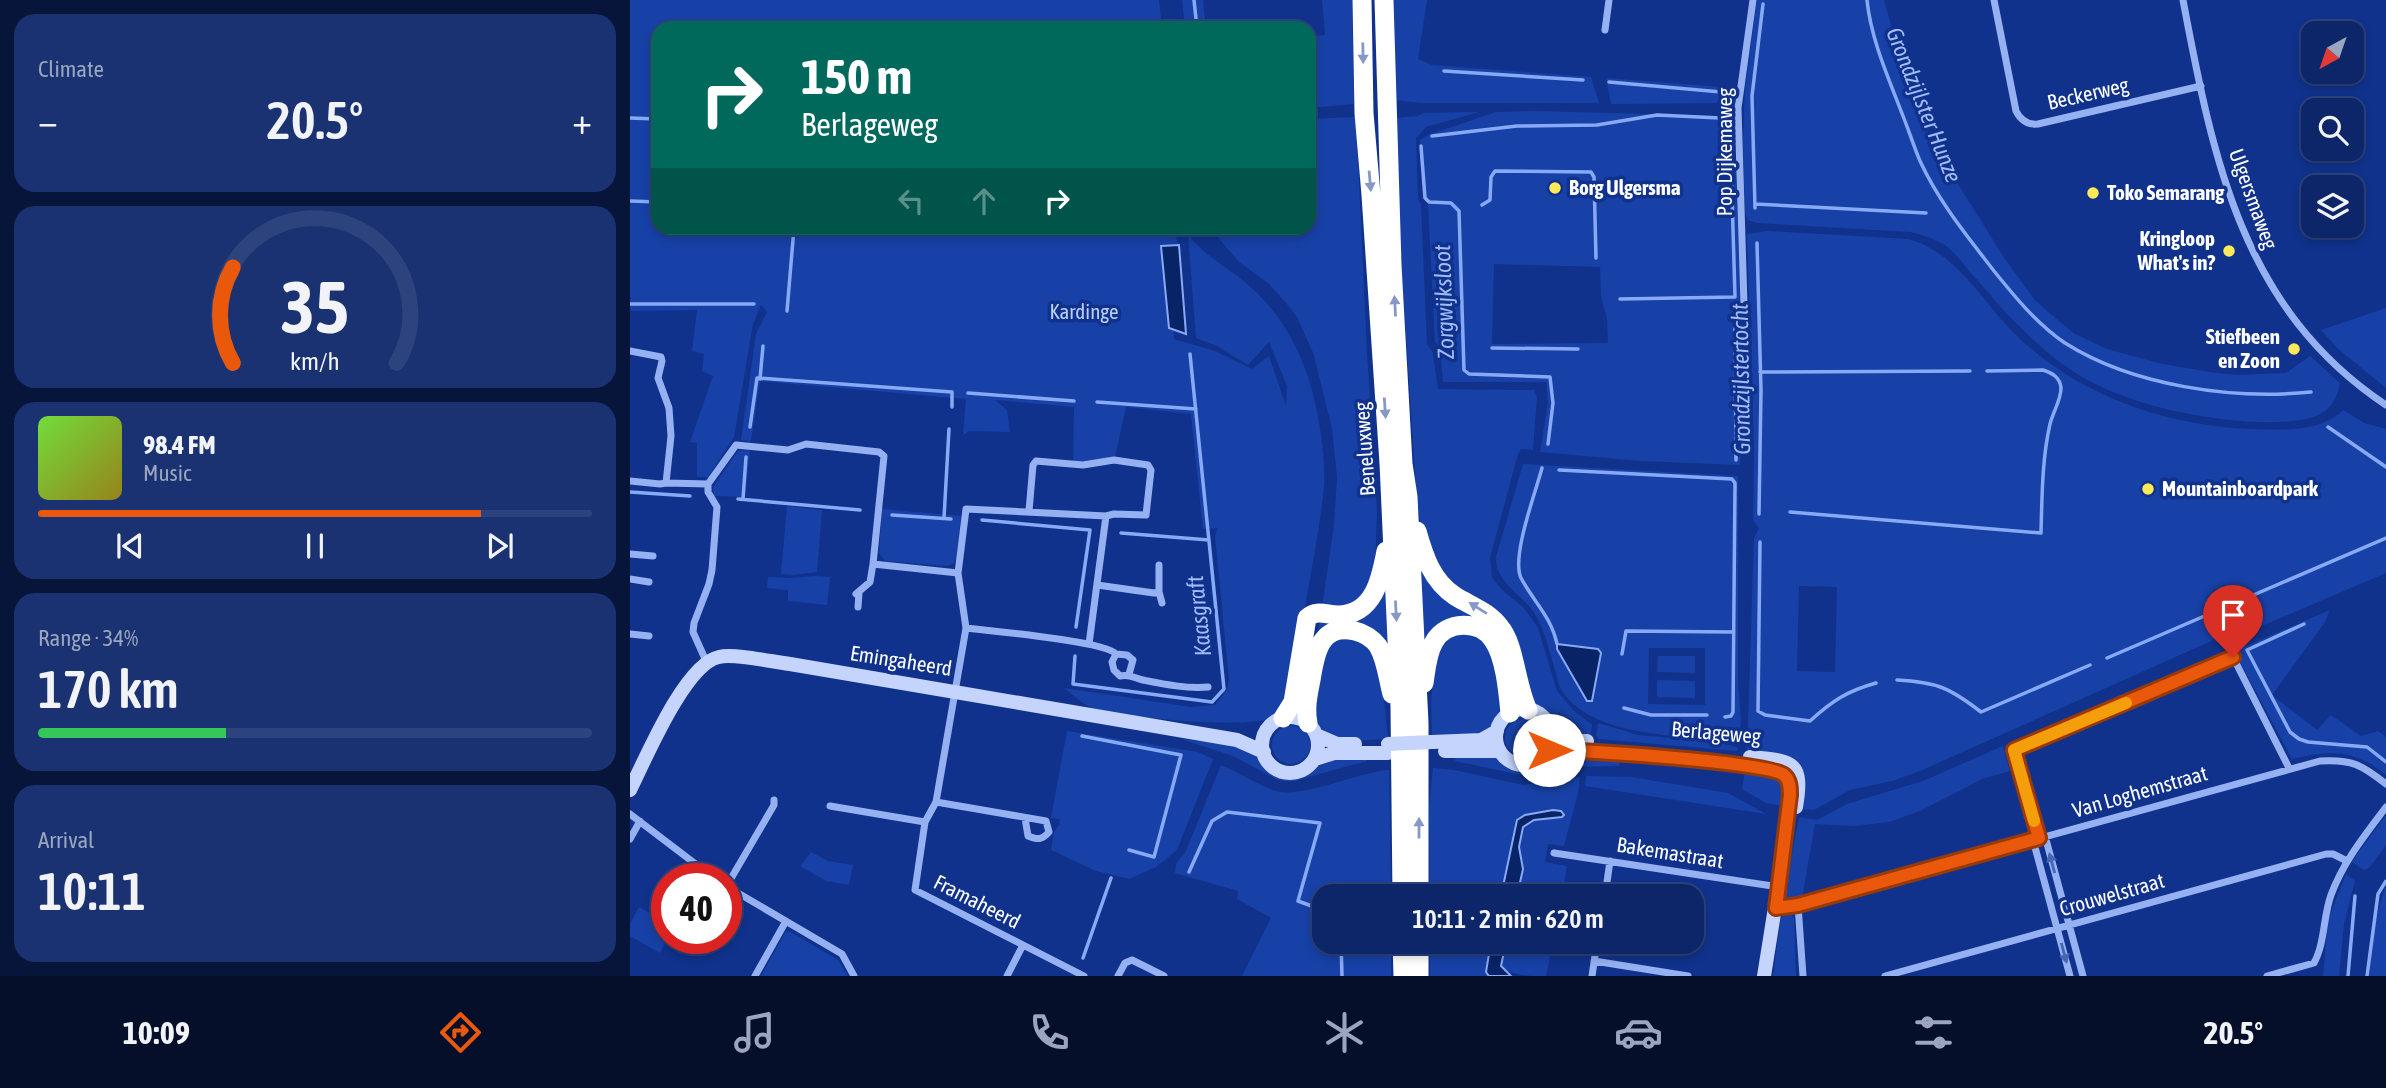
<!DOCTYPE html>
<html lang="en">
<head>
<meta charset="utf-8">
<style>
	body { margin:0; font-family:"Asap Condensed",sans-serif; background:#1a3271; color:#f1f3f6; height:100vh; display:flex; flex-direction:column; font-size:26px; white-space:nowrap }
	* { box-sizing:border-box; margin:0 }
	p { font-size:23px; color:#9aa5c0 }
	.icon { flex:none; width:38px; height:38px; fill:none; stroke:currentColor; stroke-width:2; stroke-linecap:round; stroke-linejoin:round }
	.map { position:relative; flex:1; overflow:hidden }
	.drawer { display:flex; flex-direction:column; gap:14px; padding:14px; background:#07153a; width:630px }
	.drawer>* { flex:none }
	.hud { position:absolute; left:21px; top:21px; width:665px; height:214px; border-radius:21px; box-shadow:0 4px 10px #0003,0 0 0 2px #2c437d; background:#00695c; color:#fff; overflow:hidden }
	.needle { width:46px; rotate:220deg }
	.tools { position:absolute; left:1671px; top:21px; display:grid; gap:14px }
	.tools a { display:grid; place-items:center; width:63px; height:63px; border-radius:14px; background:#0c2669; box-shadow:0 4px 10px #0003,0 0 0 2px #2c437d; font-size:35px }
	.speed { position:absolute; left:21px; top:863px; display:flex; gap:14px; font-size:35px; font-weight:700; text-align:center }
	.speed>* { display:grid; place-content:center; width:91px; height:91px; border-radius:50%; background:#0c2669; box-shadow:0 4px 10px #0003,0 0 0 2px #2c437d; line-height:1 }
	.speed .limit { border:10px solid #d22; background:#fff; color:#111 }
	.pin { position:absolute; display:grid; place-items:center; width:60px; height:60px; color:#fff; margin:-72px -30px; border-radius:50% 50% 50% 0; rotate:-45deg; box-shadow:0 0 7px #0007 }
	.pin .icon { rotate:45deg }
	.me { position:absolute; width:77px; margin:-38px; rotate:90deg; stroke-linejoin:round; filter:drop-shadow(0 0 5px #0008) }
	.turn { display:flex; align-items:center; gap:24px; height:147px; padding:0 35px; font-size:32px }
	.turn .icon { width:91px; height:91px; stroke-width:2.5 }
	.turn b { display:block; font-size:49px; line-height:60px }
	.lanes { display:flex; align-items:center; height:66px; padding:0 35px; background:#0003; justify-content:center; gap:35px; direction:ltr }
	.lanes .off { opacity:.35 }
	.big { font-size:52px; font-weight:600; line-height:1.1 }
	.drawer .tile { flex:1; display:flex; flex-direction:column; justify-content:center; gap:10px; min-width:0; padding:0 24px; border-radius:21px; background:#1a3271 }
	.drawer .dial { align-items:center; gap:0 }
	.dial svg { height:182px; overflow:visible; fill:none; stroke:#2c437d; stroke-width:7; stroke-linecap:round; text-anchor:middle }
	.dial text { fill:#f1f3f6; stroke:none }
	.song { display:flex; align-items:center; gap:21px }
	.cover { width:84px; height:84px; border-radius:10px; background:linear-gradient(135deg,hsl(100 70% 55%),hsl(50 70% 35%)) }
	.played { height:7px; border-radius:4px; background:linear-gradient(90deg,#ea580c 80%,#2c437d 80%) }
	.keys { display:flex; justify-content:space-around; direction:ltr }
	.heat { display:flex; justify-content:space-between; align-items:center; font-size:38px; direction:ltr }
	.charge { height:10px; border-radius:5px; background:linear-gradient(90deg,#34c759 34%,#2c437d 0) }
	.trip { position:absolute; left:682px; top:884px; width:392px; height:70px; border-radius:21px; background:#0c2669; box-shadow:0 4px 10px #0003,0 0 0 2px #2c437d; font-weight:600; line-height:70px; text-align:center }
	.tabs { display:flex; height:112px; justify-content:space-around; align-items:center; background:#050f2a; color:#9aa5c0 }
	.tabs .icon { width:49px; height:49px }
	.tabs .selected { color:#ea580c }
	.tabs b { font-size:32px; color:#f1f3f6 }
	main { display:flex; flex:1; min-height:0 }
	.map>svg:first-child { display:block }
	.green { fill:#1741a7; fill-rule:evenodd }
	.water { fill:#092367; stroke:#88aaf6; stroke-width:2 }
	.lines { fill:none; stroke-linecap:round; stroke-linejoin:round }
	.stream { stroke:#88aaf6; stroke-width:3.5 }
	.street { stroke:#96b1f2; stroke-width:7 }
	.secondary { stroke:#c5d4fc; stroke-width:14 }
	.highway { stroke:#fff; stroke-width:19 }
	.secondary-bridge { stroke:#c5d4fc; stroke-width:14 }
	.oneway { fill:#8898c6 }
	.oneway2 { fill:#4665b5 }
	.route-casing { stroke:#983908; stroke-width:18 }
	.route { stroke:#ea580c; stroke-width:12 }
	.slow { stroke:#f59e0b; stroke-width:12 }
	.poi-dot { fill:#ffe958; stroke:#10328c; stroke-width:2.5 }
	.labels { text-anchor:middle; stroke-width:7; stroke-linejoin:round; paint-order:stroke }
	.street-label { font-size:21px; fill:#fff; stroke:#10328c }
	.poi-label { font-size:21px; font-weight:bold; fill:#fff; stroke:#10328c; text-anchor:start }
	.park-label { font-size:21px; fill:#bdd0fd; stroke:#10328c }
	.water-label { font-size:23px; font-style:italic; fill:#a2bcfa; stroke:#10328c }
</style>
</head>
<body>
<main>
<section class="drawer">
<div class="tile"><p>Climate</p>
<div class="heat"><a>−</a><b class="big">20.5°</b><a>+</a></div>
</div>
<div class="tile dial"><svg viewBox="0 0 100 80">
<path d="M14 69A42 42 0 1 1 86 69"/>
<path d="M14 69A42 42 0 0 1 14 27" stroke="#ea580c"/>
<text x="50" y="56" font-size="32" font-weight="700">35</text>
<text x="50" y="72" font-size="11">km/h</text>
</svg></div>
<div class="tile">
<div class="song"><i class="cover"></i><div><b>98.4 FM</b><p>Music</p></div></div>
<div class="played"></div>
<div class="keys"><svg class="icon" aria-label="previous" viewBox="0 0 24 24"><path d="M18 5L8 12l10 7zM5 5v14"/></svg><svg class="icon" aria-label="pause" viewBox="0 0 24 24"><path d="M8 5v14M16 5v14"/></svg><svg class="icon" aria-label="next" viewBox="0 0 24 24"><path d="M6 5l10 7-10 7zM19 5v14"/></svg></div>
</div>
<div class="tile"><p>Range · 34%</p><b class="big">170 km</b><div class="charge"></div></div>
<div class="tile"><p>Arrival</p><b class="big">10:11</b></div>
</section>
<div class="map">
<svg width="1756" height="976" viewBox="0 0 1756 976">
	<rect width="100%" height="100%" fill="#10328c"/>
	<path class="green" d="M0 0H529L532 28H28V228H536L537 232 543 231 549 245 538 246 544 339 585 351 622 369 639 356 656 406 657 386 639 342 618 365 587 346 566 338 558 234C571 252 588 262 606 275 642 302 664 335 678 377 688 407 696 456 694 487 692 516 661 701 647 715 631 732 485 717 460 707 451 703 442 694 434 688L561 707 585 705 597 690 599 680 585 536 588 528 573 529 561 414 496 407 485 457 443 463 444 407 365 400 377 410 380 432 339 431 333 435 336 399 130 381 121 441 111 440 126 334 137 312 131 305 123 324 104 437 78 477H67V443L60 442 83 376 72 371 74 354 62 351 67 310 0 311Z
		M552 0H573L576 28H555Z
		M692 0H722L724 104 679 108V37L695 35Z
		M762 0H797L788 59 802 65 815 66 961 77 969 103H792L764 100Z
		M1127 0H1254L1268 50 1303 144 1373 256 1404 299 1417 311 1445 334 1477 349 1528 363 1579 372 1607 375 1656 373 1680 356 1710 383C1704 417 1681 420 1650 422 1591 424 1506 408 1454 378 1429 364 1408 345 1388 325 1371 309 1357 290 1341 273 1333 264 1326 253 1316 246 1305 239 1293 235 1281 232L1127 223 1118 220 1115 212 1113 145 1115 89Z
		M976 78 1105 88 1103 99 1095 103 981 104Z
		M905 111 1091 116 1101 122 1104 133C1108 242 1115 356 1110 465L1011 461 910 452 918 403 916 382H813L810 350 805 341 798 204 794 198 790 140 798 135 866 112ZM864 264 970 267 971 297 977 318 978 343 862 344Z
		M849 112 796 127 786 138 788 199 791 205 797 344 803 353 808 389 904 390 907 397 903 450 891 449 888 454 860 558 862 577 872 590 894 608 908 628 927 691 943 710 962 725 961 733 957 738 940 736 928 730 922 720 901 705 828 592 795 546 787 504 770 244 765 118 787 116 794 113Z
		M726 117 737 352 747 510 745 581 723 606 692 608 704 525 707 477 702 429 684 355 667 317 656 303 639 284 608 261 580 228H679V119Z
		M1137 231 1278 239C1324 251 1349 296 1380 329 1442 393 1533 426 1621 429 1651 430 1690 433 1713 410L1734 423 1756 429V573L1620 631 1597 634 1290 771 1262 781 1220 790 1184 810 1170 809C1174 785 1179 781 1164 760L1117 753 1124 539 1129 528 1123 520 1124 450 1117 234ZM1169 586 1207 587 1205 672 1167 671Z
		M1756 308V388L1707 348 1691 330Z
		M113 450 120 451 115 497 84 496 83 487 108 451Z
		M893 464 1108 476V684L1111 718 1109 740C1058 736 957 739 930 687 927 681 926 673 924 667 919 649 915 632 906 616 893 593 866 585 866 557ZM1075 648V705L1018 704 1019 648Z
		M157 506 192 510 187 572 163 575 151 574Z
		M252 509 331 516 326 558 323 564 317 566 255 561 249 553Z
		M786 552 858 620 825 622 793 667Z
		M186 576 200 577 197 605 158 601V590L137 588 138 577 159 578Z
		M757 577 762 680 744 635 686 642 690 620 718 618Z
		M1700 610 1695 622 1642 695 1687 730 1701 715 1731 736 1748 731 1756 737V775C1724 749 1701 750 1662 759L1604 651Z
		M844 631 864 651 873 712C854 743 833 736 802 737L801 702 806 651 823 633Z
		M714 635 740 646 752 680 758 739C733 739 700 748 684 722L693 647Z
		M1028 656H1065V673L1027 672Z
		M1027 680 1065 681V698L1027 697Z
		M875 738a19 19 0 1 1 38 0a19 19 0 1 1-38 0Z
		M968 723 1008 735 1085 742 1108 747 1107 751 969 739 966 735Z
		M642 745a19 19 0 1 1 38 0a19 19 0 1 1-38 0Z
		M437 731 568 752 583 759 547 850 526 867 499 879 466 871 421 850 424 832 429 825 430 819 421 818Z
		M551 739C573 742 608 743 626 754 641 764 640 781 665 778 678 777 686 765 698 760 709 756 724 758 736 757L737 761 660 782 648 780 603 756Z
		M1373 746 1380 771 1352 779 1290 811 1259 822 1225 826 1185 824 1172 898 1161 902 1154 896 1169 817 1187 820 1217 804 1293 781Z
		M931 753 969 755 990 761 989 766 946 767 891 775 825 761 826 757H866L878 766 891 771 905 768Z
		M591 765C608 772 630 786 646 791 671 799 728 772 759 770L761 896H695V942H761V976H612L641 918 607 899 608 891 545 873 546 864 556 851Z
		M803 768 824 770 893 785 950 777 948 793 934 846 918 844 915 862 937 866 932 896H887L893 869 889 847 893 827 897 822 931 811C917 810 898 812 887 820L871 896H800L799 806Z
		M1115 771 1147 776 1154 785 1153 806 1136 803 1112 789Z
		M956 776 1001 777 1098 793 1136 814 955 786Z
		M1756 815V845L1740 867 1734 870 1722 862 1723 860Z
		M181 852 198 861 223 865 219 885 196 881 170 866Z
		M1716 874 1725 881 1714 924 1709 976H1693L1698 920Z
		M1756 884V976H1739L1743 928Z
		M9 907 37 922 38 938 30 953 0 936V924Z
		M1154 914H1161L1164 918 1166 976H1143L1151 918Z
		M159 931 208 960 218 976H131L155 933Z
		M800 942H861L856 972 859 976H800Z
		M876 942H923L916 976C900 976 881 976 871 966Z"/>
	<path class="water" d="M549 245 556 334 539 328 531 246Z
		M927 644 968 649 971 653 962 701H957L927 649Z
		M923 810 931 811 934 815 932 817 904 820 893 827 889 847 893 869 887 896H871L887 820 895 815Z
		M861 942H876L871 966 881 976H859L856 972Z"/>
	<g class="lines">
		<path class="stream" d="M564 0 567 28
			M1237 0C1241 40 1259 79 1273 116 1279 131 1284 147 1290 161 1309 202 1337 236 1364 271 1385 297 1407 324 1435 343 1503 386 1603 400 1681 392
			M679 68 684 67
			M814 71 953 80
			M979 82 1091 92
			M0 118 28 119
			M802 136 887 126 967 125 1027 115 1090 118 1100 126 1105 297 990 299
			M791 146 795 198 799 202 821 203 829 211 834 370 839 374 920 377 923 403 918 444
			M0 201 28 202
			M1125 204 1296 213
			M852 205 860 200 861 177 865 171 961 172 964 177 966 258
			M1125 208 1122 96 1133 4
			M1127 243 1131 390 1129 514
			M0 304H124
			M157 311 164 228
			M1105 328 1106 460
			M862 348 948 349
			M1130 372 1340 371
			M130 379 133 346
			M338 393 444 401
			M467 402 566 409
			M120 427 127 378 322 392V407
			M1698 427 1756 467
			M912 468C906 491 881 557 891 578 903 601 921 616 927 644
			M929 470 1102 479 1105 483 1103 712 1101 716 1095 717
			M0 492 60 496
			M108 499 230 510
			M113 499 116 457
			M1160 512 1411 533C1412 497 1412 459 1420 424 1423 412 1431 400 1431 388 1430 377 1422 373 1413 370L1357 371
			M262 515 321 519
			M314 518 319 429
			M352 520 460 530 446 627
			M491 533 579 540
			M1130 542 1128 711 1135 715 1180 721C1202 701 1217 691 1246 683
			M1674 624 1617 650 1660 732 1669 739 1678 742 1737 747 1756 762
			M992 654 996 631 1103 632
			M445 656 443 684 582 702 594 689 560 354
			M1477 658 1756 538
			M1267 680C1307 682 1320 688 1351 712L1460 665
			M994 708 1021 715H1077
			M452 736 551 755 524 857 499 850
			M559 872 582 821 597 812 690 823 668 901 695 911
			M711 942 712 976
			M453 958 481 878
			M1718 976 1725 896
			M1737 976 1748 894 1756 881"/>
		<path class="street" d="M1364 0 1386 111C1391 121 1398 125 1408 124L1571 86
			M1553 0C1583 159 1612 309 1756 405
			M975 30 979 0
			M1114 305 1108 108 1123 0
			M0 351 31 357 32 361 28 378 39 408 41 436 36 483
			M0 481 30 484 36 483 78 484
			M399 511 403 465 406 461 453 465 484 460 518 465 521 470 516 515 484 514 476 516 336 509 328 573 336 628 306 802 295 822 285 890 454 976
			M0 554 23 556
			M0 579 19 582
			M467 585 524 593 529 592V565
			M529 592 532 603
			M226 594 240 582 243 564 328 573
			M228 607 229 593
			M336 628C360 631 475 641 486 654L482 662 484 670 490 676C500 674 504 678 513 680 533 684 557 689 578 687
			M0 634 19 636
			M459 644 476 516
			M486 654 497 655 503 660 499 674
			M76 661 63 632 64 623 79 584 82 570 87 507 78 492V484L106 445 158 450 176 444 249 452 254 456 243 564
			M306 802 416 821 419 832C412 840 408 840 398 836L395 818
			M200 806 295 822
			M0 814 84 878
			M1415 836 1453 976
			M1409 838 1384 750 1603 657 1659 768
			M0 839 10 821
			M1403 840 1440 976
			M924 853 1149 887
			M96 886 212 954 224 976
			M96 887 144 805V800
			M975 896 980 861
			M1168 905 1173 976
			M1146 908 1168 905 1690 761C1722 759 1732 765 1756 784
			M964 961 1058 976
			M125 976 156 921
			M377 976 393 945
			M488 976 495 963 502 960 534 976
			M962 976 967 942
			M1255 976 1696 854H1703L1717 861
			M1637 976 1684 963C1695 943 1693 917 1701 895 1713 862 1735 835 1756 807"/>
		<path class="secondary" d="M866 737a28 28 0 1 1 56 0a28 28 0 1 1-56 0Z
			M632 745a28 28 0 1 1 56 0a28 28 0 1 1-56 0Z
			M922 733 940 741H957
			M686 735 707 744H725
			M802 742 851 740 867 731
			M919 750H959L1111 765 1144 769 1154 774 1159 781 1160 789 1156 817 1155 845 1134 976
			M815 751H870
			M1120 757C1162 761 1174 760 1166 807
			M685 759 704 753H758
			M0 790C16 758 55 664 89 657 104 653 143 662 160 664L607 740 634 752"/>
		<path class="highway" d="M732 0 734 113 741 195 759 463 770 706 772 896
			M754 0 762 265 773 464 778 497 789 723V896
			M787 531C794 556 802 581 825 596 841 606 858 611 870 627 885 644 886 686 898 710
			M794 683C796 670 797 654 804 642 816 620 850 620 863 640 875 657 878 692 880 713
			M653 718 663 702 677 618C687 609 696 615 708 615 744 615 751 578 756 551
			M678 723C675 708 678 695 681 680 685 654 690 623 725 631 734 633 743 639 748 646 756 659 758 679 762 694
			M772 942 773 976
			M789 976V942"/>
		<path class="secondary-bridge" d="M758 744 802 742"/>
	</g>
	<defs><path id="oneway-solid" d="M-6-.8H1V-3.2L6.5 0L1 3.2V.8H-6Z" transform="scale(1.75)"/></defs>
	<g class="oneway">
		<use href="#oneway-solid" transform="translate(733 53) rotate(89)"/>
		<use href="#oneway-solid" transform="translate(740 181) rotate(85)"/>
		<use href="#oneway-solid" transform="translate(765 306) rotate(-93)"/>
		<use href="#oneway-solid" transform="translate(755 408) rotate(86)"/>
		<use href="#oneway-solid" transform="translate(848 608) rotate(-148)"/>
		<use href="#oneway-solid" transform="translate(766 611) rotate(87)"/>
		<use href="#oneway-solid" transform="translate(789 828) rotate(-90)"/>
	</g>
	<g class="oneway2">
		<use href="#oneway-solid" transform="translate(1422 863) rotate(-105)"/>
		<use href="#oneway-solid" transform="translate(1434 953) rotate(75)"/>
	</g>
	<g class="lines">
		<g class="route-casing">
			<path id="route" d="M919 750C949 750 1140 762 1154 775 1160 780 1160 788 1160 795L1146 908 1168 905 1409 838 1384 750 1603 657"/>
		</g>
		<use href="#route" class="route"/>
		<path class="slow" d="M1404 821 1384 750 1496 703"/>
	</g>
	<g class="poi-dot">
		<circle cx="925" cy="188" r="7"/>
		<circle cx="1463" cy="193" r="7"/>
		<circle cx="1599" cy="251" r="7"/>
		<circle cx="1664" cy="349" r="7"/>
		<circle cx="1518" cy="489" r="7"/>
	</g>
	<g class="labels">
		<g class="street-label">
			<text transform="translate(1458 94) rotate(-13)" y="7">Beckerweg</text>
			<text transform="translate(1095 152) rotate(-90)" y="7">Pop Dijkemaweg</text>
			<text transform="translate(1623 199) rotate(70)" y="7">Ulgersmaweg</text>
			<text transform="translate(735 449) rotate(-94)" y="7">Beneluxweg</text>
			<text transform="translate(271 661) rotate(9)" y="7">Emingaheerd</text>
			<text transform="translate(1086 733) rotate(5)" y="7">Berlageweg</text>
			<text transform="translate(1510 792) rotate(-16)" y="7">Van Loghemstraat</text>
			<text transform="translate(1040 853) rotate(9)" y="7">Bakemastraat</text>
			<text transform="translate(1482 895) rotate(-16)" y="7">Crouwelstraat</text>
			<text transform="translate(347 902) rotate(27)" y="7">Framaheerd</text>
		</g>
		<g class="poi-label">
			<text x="939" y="195">Borg Ulgersma</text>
			<text x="1477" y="200">Toko Semarang</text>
			<text x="1585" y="246" text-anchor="end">Kringloop<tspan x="1585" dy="24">What's in?</tspan></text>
			<text x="1650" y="344" text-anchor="end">Stiefbeen<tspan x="1650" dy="24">en Zoon</tspan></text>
			<text x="1532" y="496">Mountainboardpark</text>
		</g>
		<g class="park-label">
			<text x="454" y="319">Kardinge</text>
		</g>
		<g class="water-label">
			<text transform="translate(1294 105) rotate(68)" y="8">Grondzijlster Hunze</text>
			<text transform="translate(814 302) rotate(-92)" y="8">Zorgwijksloot</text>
			<text transform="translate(1111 379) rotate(-91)" y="8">Grondzijlstertocht</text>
			<text transform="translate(569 616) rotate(-96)" y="8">Kaasgraft</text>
		</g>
	</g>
</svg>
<div class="tools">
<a><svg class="needle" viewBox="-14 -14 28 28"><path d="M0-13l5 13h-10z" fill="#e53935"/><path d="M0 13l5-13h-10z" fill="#9aa5c0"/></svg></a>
<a><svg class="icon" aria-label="search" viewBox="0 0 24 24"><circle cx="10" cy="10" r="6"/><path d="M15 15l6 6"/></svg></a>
<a><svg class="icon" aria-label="layers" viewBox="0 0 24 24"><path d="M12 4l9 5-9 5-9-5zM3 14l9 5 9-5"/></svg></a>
</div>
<div class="speed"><div class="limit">40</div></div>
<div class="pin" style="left:1603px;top:657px;background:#d93025"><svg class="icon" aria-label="arrive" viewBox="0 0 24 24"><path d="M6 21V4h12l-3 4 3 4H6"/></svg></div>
<svg class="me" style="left:919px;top:750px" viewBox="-20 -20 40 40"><circle r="19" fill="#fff"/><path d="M0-13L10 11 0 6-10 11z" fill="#ea580c"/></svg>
<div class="trip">10:11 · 2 min · 620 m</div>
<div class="hud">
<div class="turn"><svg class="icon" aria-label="right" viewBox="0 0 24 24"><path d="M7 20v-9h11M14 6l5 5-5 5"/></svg><div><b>150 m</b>Berlageweg</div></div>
<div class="lanes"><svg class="icon off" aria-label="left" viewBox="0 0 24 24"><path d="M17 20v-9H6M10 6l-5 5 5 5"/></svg><svg class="icon off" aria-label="ahead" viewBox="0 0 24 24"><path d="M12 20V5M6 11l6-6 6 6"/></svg><svg class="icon" aria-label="right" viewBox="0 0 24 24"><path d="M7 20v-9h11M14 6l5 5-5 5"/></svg></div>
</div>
</div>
</main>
<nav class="tabs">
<b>10:09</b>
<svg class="icon selected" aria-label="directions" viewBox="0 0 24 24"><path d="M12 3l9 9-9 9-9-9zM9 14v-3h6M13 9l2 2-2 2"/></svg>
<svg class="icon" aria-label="music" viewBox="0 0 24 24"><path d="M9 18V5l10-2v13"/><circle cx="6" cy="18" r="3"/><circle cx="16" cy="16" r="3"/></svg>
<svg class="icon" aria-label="phone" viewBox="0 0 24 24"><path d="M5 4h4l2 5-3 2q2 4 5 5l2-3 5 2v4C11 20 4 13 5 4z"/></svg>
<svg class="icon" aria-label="climate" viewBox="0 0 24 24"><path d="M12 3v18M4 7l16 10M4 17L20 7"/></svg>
<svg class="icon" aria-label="car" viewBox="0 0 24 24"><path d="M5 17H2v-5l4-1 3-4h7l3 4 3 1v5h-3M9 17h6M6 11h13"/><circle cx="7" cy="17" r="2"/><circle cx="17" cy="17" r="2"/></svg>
<svg class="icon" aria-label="filters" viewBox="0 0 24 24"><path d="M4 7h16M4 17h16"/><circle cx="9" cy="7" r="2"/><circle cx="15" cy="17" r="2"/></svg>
<b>20.5°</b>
</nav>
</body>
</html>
